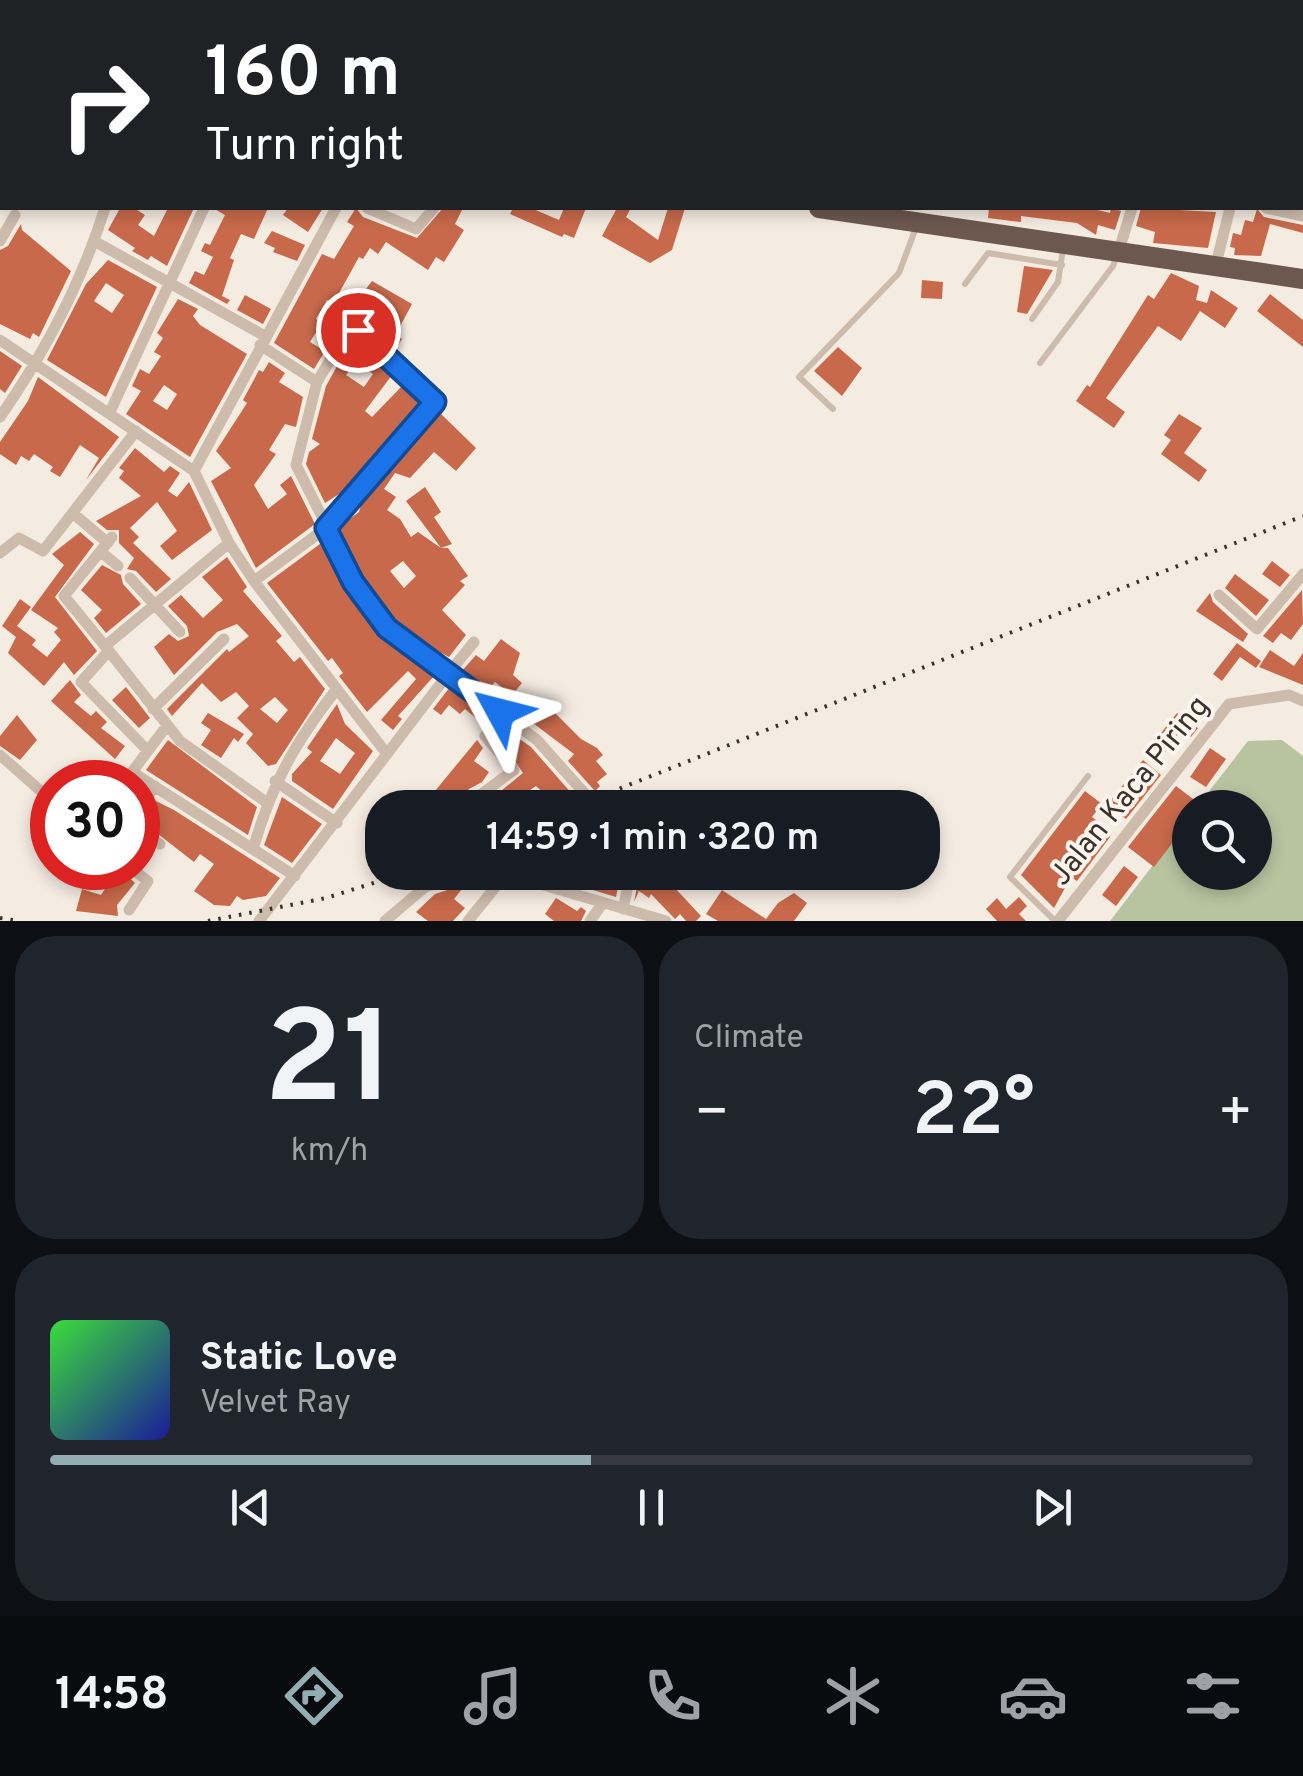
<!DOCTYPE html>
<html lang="en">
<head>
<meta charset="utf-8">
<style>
	body { margin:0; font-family:Overpass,sans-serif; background:#20242c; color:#f1f3f6; height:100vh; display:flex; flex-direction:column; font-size:38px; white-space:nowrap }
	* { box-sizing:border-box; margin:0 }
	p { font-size:32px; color:#9ea1a6 }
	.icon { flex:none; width:55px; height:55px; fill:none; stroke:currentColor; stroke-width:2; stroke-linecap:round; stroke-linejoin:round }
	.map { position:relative; height:921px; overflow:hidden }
	.panel { display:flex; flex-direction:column; gap:15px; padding:15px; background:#0d0f14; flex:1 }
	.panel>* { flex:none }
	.hud { position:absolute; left:0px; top:0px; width:1305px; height:210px; box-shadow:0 5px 15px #0003; background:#202124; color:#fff; overflow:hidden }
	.controls { position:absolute; left:1172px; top:790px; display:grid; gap:20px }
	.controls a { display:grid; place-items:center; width:100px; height:100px; border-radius:50%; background:#171b24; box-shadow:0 5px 15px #0003; font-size:50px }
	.speed { position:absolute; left:30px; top:760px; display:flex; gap:20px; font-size:50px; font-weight:700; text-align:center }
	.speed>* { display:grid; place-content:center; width:130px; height:130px; border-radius:50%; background:#171b24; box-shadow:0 5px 15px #0003; line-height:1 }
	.speed .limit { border:15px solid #d22; background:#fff; color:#111 }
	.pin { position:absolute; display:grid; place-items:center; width:85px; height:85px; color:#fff; margin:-42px; border:5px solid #fff; border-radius:50%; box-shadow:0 2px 10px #0007 }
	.me { position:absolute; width:110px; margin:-55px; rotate:308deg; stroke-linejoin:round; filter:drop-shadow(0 0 8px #0008) }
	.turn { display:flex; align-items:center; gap:35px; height:210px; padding:0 40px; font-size:45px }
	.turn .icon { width:130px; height:130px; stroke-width:2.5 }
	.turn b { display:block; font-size:70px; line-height:85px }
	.big { font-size:75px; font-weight:600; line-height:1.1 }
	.panel .widget { flex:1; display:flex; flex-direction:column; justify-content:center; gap:15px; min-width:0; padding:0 35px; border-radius:40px; background:#20242c }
	.panel .dial { align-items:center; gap:0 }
	.dial b { font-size:130px; line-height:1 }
	.song { display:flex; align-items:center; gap:30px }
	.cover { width:120px; height:120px; border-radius:15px; background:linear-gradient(135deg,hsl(120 70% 55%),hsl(240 70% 35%)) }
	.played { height:10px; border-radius:5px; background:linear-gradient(90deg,#92aeb2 45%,#363941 45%) }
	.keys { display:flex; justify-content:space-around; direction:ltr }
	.heat { display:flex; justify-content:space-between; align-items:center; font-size:55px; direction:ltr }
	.panel .tiles { flex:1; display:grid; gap:15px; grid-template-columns:1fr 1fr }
	.widget:last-child { grid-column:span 2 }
	.trip { position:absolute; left:365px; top:790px; width:575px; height:100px; border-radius:40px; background:#171b24; box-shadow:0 5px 15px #0003; font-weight:600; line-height:100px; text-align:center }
	.tab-bar { display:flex; height:160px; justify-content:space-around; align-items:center; background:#090b0e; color:#9ea1a6 }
	.tab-bar .icon { width:70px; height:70px }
	.tab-bar .current { color:#92aeb2 }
	.tab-bar b { font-size:45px; color:#f1f3f6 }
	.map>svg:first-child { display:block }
	.green { fill:#b8c4a0 }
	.building { fill:#c8694b; fill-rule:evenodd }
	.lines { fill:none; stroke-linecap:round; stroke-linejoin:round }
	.service { stroke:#cdbbac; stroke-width:6 }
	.minor { stroke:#cdbbac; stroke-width:11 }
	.trunk { stroke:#6c584f; stroke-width:20 }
	.rail { stroke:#3b302b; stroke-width:4; stroke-dasharray:2.5 8; stroke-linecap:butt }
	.route-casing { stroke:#114b97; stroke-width:25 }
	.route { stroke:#1a73e8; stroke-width:18 }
	.labels { text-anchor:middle; stroke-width:8; stroke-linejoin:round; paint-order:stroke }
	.street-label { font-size:30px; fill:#3b302b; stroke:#fbf5ee }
</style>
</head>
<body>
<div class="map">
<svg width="1303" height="921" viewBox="0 0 1303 921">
	<rect width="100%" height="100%" fill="#f4ebe1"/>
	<path class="green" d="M1282 740 1303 756V921H1110L1190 817V872H1255V808L1197 807 1248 741Z"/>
	<path class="building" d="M120 208H134L145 215 138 225 154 236 168 208H194L167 266 151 256 148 260 132 251 135 248 108 230Z
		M213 208H268L254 239 241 234 230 258 234 260 222 296 230 300 227 304 189 283 195 271 204 275 213 257 201 251 205 243 210 245 225 215Z
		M288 208H323L308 232 283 215Z
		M356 208 363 217 417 238 443 208H463L455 224 464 230 444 262 436 257 428 270 386 242 378 254 370 248 363 259 359 257 333 304 327 300 316 319 322 323 310 342 325 351 314 369 274 343 322 254 334 259 354 226 347 222Z
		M513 208H531L559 220 564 208H586L574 238 564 234 562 237 510 214Z
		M617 208H631L626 217 658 240 668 208H685L672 250 650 263 602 236Z
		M989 208H1089L1110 213 1111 208 1121 211 1115 230 1098 225 1096 235 1077 223 1021 216V222L988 218Z
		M1141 208 1216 212 1208 248 1153 243 1155 232 1136 226Z
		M1257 209 1264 217 1303 225V233L1270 224 1261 256 1234 255 1235 248 1230 247 1233 233 1241 235 1245 220 1253 222Z
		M21 224 22 230 71 271 39 337 33 333 30 339 0 324V250L8 246Z
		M272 231 305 245 297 261 273 252 275 248 264 243Z
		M108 260 157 287 106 397 47 360 86 284ZM106 283 124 295 112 313 94 301Z
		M1024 266 1053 270 1027 314 1017 312Z
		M1171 273 1199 286 1196 300 1207 303 1211 290 1238 308 1225 328 1200 311 1181 341 1158 326 1106 398 1125 412 1114 428 1076 401 1087 385 1090 387 1148 295 1154 299Z
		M922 280 943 282 942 299 921 298Z
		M372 281 412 304 396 334 402 339 394 351 361 321 349 327 352 337 392 375 365 411 372 417 403 385 422 403 347 489 325 503 306 464 309 452 320 444 312 439 326 386 351 341 348 333 334 331ZM357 361 373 374 364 387 346 375Z
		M1270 294 1303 320V347L1257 311Z
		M245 295 271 309 263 324 237 310Z
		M178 299 198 309 193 316 200 325 247 354 190 457 126 414 141 391 132 386 140 369 149 374 161 356 154 352 163 338 157 333ZM164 385 177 394 167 410 153 401Z
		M838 347 862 368 842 396 814 371Z
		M0 351 22 366 5 393 0 389Z
		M269 362 285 373 279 382 303 397 296 427 285 424 269 450 276 454 254 485 268 509 287 494 280 485 291 476 315 524 256 568 211 481 231 468 216 451 247 403 243 400 259 370 263 372Z
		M38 377 119 437 86 480 99 458 80 445 60 477 50 471 53 467 34 454 29 461 21 456 16 465 0 454V442L28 401Z
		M439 412 476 448 456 471 434 452 410 478 395 473 384 489 396 497 387 510 400 519 411 537 418 532 441 548 406 501 425 487 441 512 434 517 452 544 441 548H448L468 576 460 581 465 585 442 610 466 635 449 657 405 633 373 597 338 528 359 512 362 501ZM403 561 416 576 404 588 390 571Z
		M1179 414 1202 428 1184 453 1207 470 1199 482 1161 454 1171 440 1164 435Z
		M135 448 164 472 170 466 180 473 168 491 177 497 189 482 212 530 172 560 160 546 177 531 157 502 130 528 139 537 133 543 171 579 156 592 136 571 127 569 134 558 119 543V530H107L96 521 141 496 119 478 124 471 119 468Z
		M80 532 94 544 55 597 97 651 74 675 64 662 44 686 8 653 16 637 2 626 20 599 31 607 17 626 36 640 32 645 47 657 61 640 54 632 58 628 31 610 64 565 52 554Z
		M324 541 358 608 393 647 434 676 398 716 402 719 393 730 381 720 416 679 408 671 367 712 339 676 343 673 332 658 328 661 267 583Z
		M227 557 247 587 243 591 282 636 276 641 294 662 300 657 325 689 276 764 268 766 246 743 253 734 237 718 249 706 236 692 221 702 202 683 172 716 167 709 227 649 229 652 249 636 237 624 217 632 174 675 154 647 169 634 178 641 189 636 187 626 168 606 181 595 203 618 223 600 202 577ZM275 697 288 710 277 723 260 709Z
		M1272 561 1290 575 1280 587 1262 574Z
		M102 565 121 575 123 584 141 604 106 633 94 618 102 610 81 590Z
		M1235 574 1269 600 1256 616 1225 588Z
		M1302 590 1303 624 1291 640 1281 633 1273 643 1263 636Z
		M1210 593 1213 602 1248 634 1243 642 1196 611Z
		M501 639 520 653 513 675 522 683 512 695 495 682 487 691 461 672 476 655 484 661Z
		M1237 643 1261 661 1256 668 1240 657 1222 681 1213 674Z
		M1270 650 1294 666 1303 653V685L1259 667Z
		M70 680 81 695 74 702 91 716 96 711 107 722 101 728 125 746 115 759 51 701Z
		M126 687 150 718 139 728 112 700Z
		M450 687 488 715 482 723 465 709 460 714 449 705 441 715 433 709Z
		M517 693 544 709 547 705 581 739 597 748 603 755 596 761 607 774 597 782 600 786 595 791 568 761 574 754 509 705Z
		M337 704 345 724 373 751 333 809 292 781V774L312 752 307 748ZM336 738 355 753 340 774 320 761Z
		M208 713 244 734 238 742 234 738 221 758 201 745 211 730 201 723Z
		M1177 713 1198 728 1191 737 1181 730 1162 757 1149 748Z
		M17 715 37 740 20 760 0 746V736Z
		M511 733 531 747 573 795 558 806 536 786 518 798 525 808H496L491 799 523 773 497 735 505 739Z
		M168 740 257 807 248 835 146 770Z
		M477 740 483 748 474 761 489 772 482 782 469 789 454 808H421Z
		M1210 748 1226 759 1206 787 1190 777Z
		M1143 760 1161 775 1126 819 1107 805Z
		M1176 786 1205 808H1190V820L1154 867 1128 847Z
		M1085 791 1102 804 1092 817 1111 831 1110 837 1077 881 1071 877 1054 908 1021 875Z
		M282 797 322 824 292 863 264 845Z
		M156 801 174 810 280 878 266 896 243 900 237 896 230 906 214 905 194 891 214 864 200 854 194 862 140 820Z
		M1124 866 1138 877 1116 906 1102 895Z
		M119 868 135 883 117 905 118 916 76 911 82 889 101 895Z
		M591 872 608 879 610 872H621L616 897 540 874Z
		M640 872H685L674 887 701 916 696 921H686L680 914 675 919 651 894 649 898 639 891 634 902Z
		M466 884 454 899 465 908 453 921H428L416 912 435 894Z
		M722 890 766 919 778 903 794 893 807 903 794 921H718L706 914Z
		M1019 897 1027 906 1019 914 1026 921H997L986 909 997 898 1006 909Z
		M556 898 577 911 581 907 586 911 581 921H554L545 914Z"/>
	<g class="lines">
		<path class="service" d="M965 284 988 253 1062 265
			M1032 319 1058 282 1063 249
			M1040 363 1113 266 1117 255
			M833 409 799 377 899 273 917 225
			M1055 921 1010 877 1088 776"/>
		<path class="minor" d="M851 2 852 0
			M1302 151 1303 152
			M367 208 416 229 434 208
			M1266 208 1303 216
			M0 241 15 215
			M94 241 265 336
			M1119 250 1132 208
			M1216 264 1230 208
			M0 340 194 471 229 543 254 581 387 754 259 921
			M260 345 317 382 296 465 365 602 399 640 448 674 387 754
			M317 382 342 340
			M110 412 204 208
			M0 417C46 351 81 284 105 208
			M194 471 336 208
			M75 515 108 543
			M229 543 105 646 180 741 266 802
			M101 552 118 566
			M0 553 19 538 43 551 136 431
			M130 578 180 632
			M254 581 326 528 435 402 358 330
			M1219 595 1257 629 1303 574
			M474 642 448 674 537 740 587 796
			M105 646 64 596 112 537
			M107 653 81 682 147 750
			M153 709 224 639
			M166 727 132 772 295 876
			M0 755 52 801
			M275 781 337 823
			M120 782 132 772
			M646 799 647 808
			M463 808 514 770 485 736 501 712
			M138 811 155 786
			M138 829 160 844
			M253 849C272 784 294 744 336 690
			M488 872 506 874 666 921
			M90 885 104 868
			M623 909 631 872
			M129 910 148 881 131 868
			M385 921 425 887 472 872
			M468 921 506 874
			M590 921 602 904
			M1058 921 1229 704 1289 695 1303 701"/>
		<path class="trunk" d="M0 91H2
			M819 208 1303 279"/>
		<path class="rail" d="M571 808 1303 516
			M0 918 19 921
			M208 921 326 898 408 872"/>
	</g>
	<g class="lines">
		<g class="route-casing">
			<path id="route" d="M358 330 435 402 326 528 353 582 387 628 500 712"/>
		</g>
		<use href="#route" class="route"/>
	</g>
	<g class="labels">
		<g class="street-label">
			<text transform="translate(1129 790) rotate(-51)" y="10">Jalan Kaca Piring</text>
		</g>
	</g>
</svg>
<div class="controls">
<a><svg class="icon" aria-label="search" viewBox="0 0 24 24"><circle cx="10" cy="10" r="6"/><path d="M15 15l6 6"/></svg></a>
</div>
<div class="speed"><div class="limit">30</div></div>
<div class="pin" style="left:358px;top:330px;background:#d93025"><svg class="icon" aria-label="arrive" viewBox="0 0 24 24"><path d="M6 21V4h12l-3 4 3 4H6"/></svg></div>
<svg class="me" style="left:500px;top:712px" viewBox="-20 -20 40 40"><path d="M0-17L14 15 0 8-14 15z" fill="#1a73e8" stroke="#fff" stroke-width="4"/></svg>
<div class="trip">14:59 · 1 min · 320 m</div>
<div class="hud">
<div class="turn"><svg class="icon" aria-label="right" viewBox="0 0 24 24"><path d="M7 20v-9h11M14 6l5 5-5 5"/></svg><div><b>160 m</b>Turn right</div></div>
</div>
</div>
<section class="panel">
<div class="tiles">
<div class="widget dial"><b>21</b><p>km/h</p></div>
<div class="widget"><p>Climate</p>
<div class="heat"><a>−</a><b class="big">22°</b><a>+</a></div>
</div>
<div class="widget">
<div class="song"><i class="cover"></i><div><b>Static Love</b><p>Velvet Ray</p></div></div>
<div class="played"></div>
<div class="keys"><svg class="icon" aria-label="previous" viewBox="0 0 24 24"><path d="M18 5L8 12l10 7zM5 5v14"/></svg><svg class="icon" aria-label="pause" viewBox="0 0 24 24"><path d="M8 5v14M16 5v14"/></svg><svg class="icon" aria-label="next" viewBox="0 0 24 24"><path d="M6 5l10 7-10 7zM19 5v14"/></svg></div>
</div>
</div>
</section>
<nav class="tab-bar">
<b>14:58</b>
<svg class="icon current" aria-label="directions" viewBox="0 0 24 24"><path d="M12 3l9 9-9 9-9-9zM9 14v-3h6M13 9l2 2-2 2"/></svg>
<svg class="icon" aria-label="music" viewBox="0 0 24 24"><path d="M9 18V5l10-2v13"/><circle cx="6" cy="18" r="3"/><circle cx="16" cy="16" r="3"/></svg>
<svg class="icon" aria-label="phone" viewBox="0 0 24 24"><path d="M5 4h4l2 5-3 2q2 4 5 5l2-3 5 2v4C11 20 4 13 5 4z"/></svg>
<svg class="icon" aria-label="climate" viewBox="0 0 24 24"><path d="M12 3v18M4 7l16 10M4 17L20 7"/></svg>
<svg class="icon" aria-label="car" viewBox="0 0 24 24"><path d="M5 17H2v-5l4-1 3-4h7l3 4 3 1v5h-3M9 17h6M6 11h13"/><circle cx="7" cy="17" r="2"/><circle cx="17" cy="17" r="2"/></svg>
<svg class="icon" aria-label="filters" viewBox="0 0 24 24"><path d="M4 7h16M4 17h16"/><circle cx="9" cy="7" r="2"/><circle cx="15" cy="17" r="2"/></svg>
</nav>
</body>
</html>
